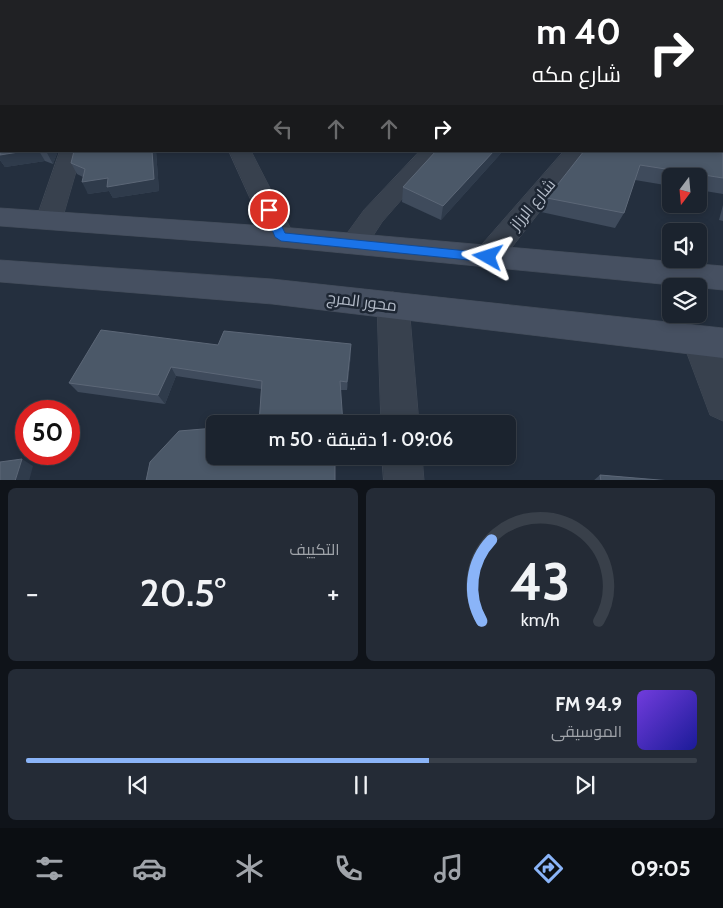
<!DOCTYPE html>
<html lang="ar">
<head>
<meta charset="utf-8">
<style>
	body { margin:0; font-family:Cabin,Cairo,sans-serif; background:#242b36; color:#f1f3f6; direction:rtl; height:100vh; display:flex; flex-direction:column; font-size:19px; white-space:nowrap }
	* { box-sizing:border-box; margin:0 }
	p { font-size:16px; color:#a0a4aa }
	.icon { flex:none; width:28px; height:28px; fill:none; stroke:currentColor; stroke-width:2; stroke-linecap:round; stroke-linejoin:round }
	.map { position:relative; height:480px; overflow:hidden; direction:ltr }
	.details { display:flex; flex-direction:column; gap:8px; padding:8px; background:#0f1319; flex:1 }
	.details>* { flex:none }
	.guide { position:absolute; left:0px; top:0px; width:724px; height:152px; box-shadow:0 2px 8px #0003,0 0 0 1px #39404a; direction:rtl; background:#202124; color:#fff; overflow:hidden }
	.needle { width:32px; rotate:196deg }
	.fabs { position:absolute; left:662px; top:168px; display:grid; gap:10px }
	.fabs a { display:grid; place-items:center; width:45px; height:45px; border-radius:8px; background:#1b232e; box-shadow:0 2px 8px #0003,0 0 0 1px #39404a; font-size:25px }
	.speed { position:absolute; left:15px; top:400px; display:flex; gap:10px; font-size:25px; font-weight:700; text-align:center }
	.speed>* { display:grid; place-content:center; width:65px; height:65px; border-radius:50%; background:#1b232e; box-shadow:0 2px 8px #0003,0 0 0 1px #39404a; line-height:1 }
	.speed .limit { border:8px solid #d22; background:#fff; color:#111 }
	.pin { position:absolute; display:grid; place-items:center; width:42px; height:42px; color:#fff; margin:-21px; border:2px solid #fff; border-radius:50%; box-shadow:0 1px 5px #0007 }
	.me { position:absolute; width:55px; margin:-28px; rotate:276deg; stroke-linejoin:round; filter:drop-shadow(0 0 4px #0008) }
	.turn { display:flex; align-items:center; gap:18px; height:105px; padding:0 20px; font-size:22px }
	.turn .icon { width:65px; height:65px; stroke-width:2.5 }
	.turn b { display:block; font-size:35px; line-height:42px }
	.lanes { display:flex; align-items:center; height:48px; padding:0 20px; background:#0003; justify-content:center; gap:25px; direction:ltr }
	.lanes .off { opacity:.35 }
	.big { font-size:38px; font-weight:600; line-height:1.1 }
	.details .tile { flex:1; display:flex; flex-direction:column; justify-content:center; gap:8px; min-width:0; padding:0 18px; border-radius:8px; background:#242b36 }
	.details .dial { align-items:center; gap:0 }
	.dial svg { height:130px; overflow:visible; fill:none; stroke:#39404a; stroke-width:7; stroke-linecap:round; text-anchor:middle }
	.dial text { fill:#f1f3f6; stroke:none }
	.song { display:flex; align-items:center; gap:15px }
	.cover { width:60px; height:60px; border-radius:8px; background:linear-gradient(135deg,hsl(260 70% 55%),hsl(240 70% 35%)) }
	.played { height:5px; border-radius:2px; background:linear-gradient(90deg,#8ab4f8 60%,#39404a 60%) }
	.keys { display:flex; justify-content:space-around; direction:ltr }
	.heat { display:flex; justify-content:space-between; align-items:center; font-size:28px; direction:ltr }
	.details .tiles { flex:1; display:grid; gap:8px; grid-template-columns:1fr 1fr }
	.tile:last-child { grid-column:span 2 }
	.trip { position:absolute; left:206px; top:415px; width:310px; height:50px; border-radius:8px; background:#1b232e; box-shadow:0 2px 8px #0003,0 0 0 1px #39404a; font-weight:600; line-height:50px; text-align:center; direction:rtl }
	.menu { display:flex; height:80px; justify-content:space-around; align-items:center; background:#0b0e12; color:#a0a4aa }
	.menu .icon { width:35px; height:35px }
	.menu .active { color:#8ab4f8 }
	.menu b { font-size:22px; color:#f1f3f6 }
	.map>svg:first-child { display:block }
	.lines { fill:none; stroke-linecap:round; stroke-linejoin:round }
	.minor-casing { stroke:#414a57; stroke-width:1 }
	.secondary-casing { stroke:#414a57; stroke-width:1 }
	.minor { fill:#38414e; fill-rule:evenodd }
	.secondary { fill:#465061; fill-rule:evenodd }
	.wall { fill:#3f4b5c }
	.shaded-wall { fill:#2f3b4b }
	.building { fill:#4b5868; stroke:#5c6777 }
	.route { fill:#1a73e8; stroke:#114b97 }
	.labels { text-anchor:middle; stroke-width:5; stroke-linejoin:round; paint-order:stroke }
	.street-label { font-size:16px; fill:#b4bcc9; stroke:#1d2633 }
</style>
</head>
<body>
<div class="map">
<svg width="723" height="481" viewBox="0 0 723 481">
	<rect width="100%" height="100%" fill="#242f3e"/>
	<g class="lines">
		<g class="minor-casing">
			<path id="minor" d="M86 0H100V1H86Z
				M135 0H149L150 1H136Z
				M0 1H2L1 12H0Z
				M0 40H1V50H0Z
				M722 44H723V54H722Z
				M0 84H1V96H0Z
				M60 151H82L62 220 58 227 49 229 40 227 36 220Z
				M229 151H251L295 237 291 244 281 247 271 244Z
				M420 151H444L382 222 364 250 354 253 344 250 340 243 364 210Z
				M564 151H587L498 265 488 268 478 265 474 257 478 249Z
				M393 292 404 296 409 305 419 424H381L377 305 382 296Z
				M698 326 710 330 723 360V421L710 415 682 340 686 330Z
				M382 456H422L424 481H384Z"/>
		</g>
		<g class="secondary-casing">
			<path id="secondary" d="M0 208 281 227 723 266V290L281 247 0 226Z
				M0 260 272 279 723 328V358L272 304 0 282Z"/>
		</g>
		<use href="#minor" class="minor"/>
		<use href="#secondary" class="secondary"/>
	</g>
	<path class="wall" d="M372 0H541L537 1H374Z
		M723 86V194L699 190V176H671V186L635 180 624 213 615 228 541 212 547 198 584 151H722Z
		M1 143V151H58L53 164 45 161 5 167 0 160V147Z
		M74 151H156L159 191 113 198 109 191 88 194 83 177 77 174 71 163Z
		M503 151 441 220 402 202 403 187Z
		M723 205V221L719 220Z
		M218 345 351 354 347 390H341L259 424 261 389 176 376 165 404 78 392 69 383Z
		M600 475 671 481H593Z"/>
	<path class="shaded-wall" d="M525 0H541L537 1H520Z
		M25 151H39L45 161 5 167 0 160V155Z
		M47 151H58L53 164 47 153Z
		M152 151H156L159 191 113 198 109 191 88 194 82 182Z
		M494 151H503L441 220 443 206Z
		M351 344V354L347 390V382Z
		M171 367 176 376 165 404 158 395Z
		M22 459 33 466 29 481H15Z"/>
	<path class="building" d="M381 0H525L520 1H384Z
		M722 86 723 178 640 165 624 213 547 198 584 151H722Z
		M1 117V137H0V123Z
		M1 143V151H25L0 155V146Z
		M74 151H152L154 179 107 187 108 178 82 182 85 169 71 163Z
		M436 151H494L443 206 403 187Z
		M101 330 218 345 224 331 351 344 347 382 340 381 343 424H257H259L262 381 171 367 158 395 69 383Z
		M215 428V456H335V481H146L150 462 179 431Z
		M22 459 15 481H0V462Z
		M600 475 671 481H601Z"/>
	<path class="route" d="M269 207 274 210 285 233 488 253 494 257 488 262 281 241 275 237 264 210Z"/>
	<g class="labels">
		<g class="street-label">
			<text transform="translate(532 204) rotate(-50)" y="6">شارع الرزاز</text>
			<text transform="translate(362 301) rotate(7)" y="6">محور المرج</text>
		</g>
	</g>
</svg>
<div class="fabs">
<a><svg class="needle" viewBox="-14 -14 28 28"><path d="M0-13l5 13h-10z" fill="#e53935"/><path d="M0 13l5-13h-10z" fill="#a0a4aa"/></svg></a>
<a><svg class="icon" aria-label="sound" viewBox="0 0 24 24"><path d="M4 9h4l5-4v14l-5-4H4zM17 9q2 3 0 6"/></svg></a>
<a><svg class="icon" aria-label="layers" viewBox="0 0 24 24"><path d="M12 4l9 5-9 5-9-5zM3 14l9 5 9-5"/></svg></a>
</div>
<div class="speed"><div class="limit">50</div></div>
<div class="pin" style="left:269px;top:210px;background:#d93025"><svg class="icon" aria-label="arrive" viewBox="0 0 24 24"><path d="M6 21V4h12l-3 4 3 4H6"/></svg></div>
<svg class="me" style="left:488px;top:257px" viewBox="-20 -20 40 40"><path d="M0-17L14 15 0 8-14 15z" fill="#1a73e8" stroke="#fff" stroke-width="4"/></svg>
<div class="trip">09:06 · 1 دقيقة · 50 m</div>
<div class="guide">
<div class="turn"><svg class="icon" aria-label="right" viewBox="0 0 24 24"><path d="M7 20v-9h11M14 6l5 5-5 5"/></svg><div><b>40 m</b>شارع مكه</div></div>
<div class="lanes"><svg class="icon off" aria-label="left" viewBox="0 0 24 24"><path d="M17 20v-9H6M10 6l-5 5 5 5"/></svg><svg class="icon off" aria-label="ahead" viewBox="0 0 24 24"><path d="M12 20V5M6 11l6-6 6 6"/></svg><svg class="icon off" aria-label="ahead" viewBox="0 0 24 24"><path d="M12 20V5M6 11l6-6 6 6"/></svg><svg class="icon" aria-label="right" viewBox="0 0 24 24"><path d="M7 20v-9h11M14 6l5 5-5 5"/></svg></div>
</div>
</div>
<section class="details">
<div class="tiles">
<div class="tile dial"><svg viewBox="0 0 100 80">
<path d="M14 69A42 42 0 1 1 86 69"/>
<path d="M14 69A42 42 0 0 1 20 19" stroke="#8ab4f8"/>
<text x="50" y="56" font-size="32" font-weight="700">43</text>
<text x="50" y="72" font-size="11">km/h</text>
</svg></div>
<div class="tile"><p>التكييف</p>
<div class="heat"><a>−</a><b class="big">20.5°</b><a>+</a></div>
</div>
<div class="tile">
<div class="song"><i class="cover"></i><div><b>94.9 FM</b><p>الموسيقى</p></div></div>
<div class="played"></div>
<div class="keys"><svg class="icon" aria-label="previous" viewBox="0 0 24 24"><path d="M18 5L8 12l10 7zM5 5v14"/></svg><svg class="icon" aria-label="pause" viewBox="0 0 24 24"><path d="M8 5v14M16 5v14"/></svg><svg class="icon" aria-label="next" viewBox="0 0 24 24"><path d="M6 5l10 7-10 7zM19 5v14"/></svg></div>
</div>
</div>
</section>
<nav class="menu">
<b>09:05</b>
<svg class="icon active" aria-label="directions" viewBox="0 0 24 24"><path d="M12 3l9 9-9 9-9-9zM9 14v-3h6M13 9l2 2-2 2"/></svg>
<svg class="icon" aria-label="music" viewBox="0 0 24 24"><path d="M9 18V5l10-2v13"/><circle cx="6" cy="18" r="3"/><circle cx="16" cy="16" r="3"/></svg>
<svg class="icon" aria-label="phone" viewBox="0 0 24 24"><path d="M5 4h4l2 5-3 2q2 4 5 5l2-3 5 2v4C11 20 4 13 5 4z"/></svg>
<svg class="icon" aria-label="climate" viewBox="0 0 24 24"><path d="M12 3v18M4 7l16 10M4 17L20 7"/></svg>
<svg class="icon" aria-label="car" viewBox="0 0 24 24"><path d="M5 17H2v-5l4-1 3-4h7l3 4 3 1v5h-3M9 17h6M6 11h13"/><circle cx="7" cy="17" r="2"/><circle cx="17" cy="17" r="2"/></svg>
<svg class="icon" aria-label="filters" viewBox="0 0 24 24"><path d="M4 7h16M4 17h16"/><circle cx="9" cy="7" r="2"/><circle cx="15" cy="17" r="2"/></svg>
</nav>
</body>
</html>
